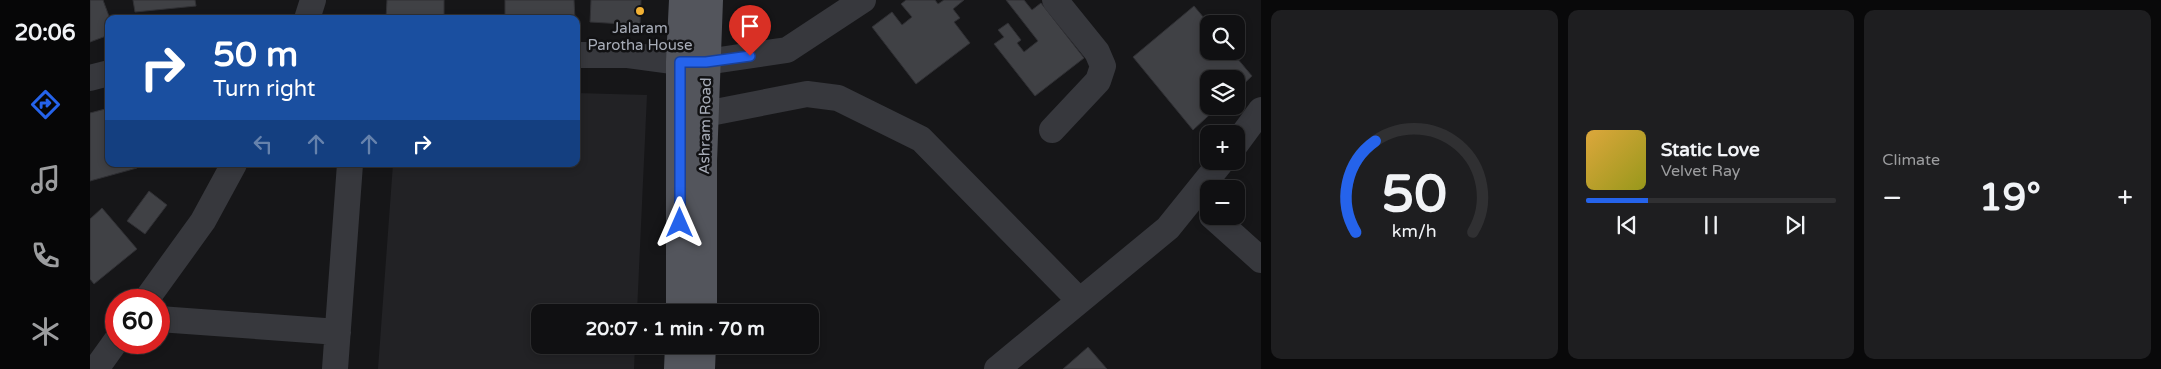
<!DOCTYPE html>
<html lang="en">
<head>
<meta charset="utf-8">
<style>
	body { margin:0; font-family:"Varela Round",sans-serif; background:#1e1e20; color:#f1f3f6; height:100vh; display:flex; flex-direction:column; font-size:19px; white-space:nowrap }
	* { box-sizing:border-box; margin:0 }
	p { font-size:16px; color:#9c9d9f }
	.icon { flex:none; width:28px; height:28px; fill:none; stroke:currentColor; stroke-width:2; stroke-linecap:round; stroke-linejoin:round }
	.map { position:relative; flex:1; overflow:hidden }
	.drawer { display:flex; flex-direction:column; gap:10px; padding:10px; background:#09090a; width:900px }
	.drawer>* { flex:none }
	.top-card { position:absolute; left:15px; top:15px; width:475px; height:152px; border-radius:10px; box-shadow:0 2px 8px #0003,0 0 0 1px #303032; background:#1a4fa0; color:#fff; overflow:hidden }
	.tools { position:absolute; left:1110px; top:15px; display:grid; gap:10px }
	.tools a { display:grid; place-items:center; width:45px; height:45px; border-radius:10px; background:#101012; box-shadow:0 2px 8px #0003,0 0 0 1px #303032; font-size:25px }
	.speed { position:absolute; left:15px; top:289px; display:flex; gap:10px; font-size:25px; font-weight:700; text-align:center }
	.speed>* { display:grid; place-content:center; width:65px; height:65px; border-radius:50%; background:#101012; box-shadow:0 2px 8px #0003,0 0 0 1px #303032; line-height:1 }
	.speed .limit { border:8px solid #d22; background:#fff; color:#111 }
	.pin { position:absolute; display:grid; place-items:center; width:42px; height:42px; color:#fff; margin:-51px -21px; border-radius:50% 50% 50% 0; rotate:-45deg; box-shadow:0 0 5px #0007 }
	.pin .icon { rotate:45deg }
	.me { position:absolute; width:55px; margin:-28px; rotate:0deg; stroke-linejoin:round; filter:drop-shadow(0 0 4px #0008) }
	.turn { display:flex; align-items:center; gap:18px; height:105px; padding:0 25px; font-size:22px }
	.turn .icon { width:65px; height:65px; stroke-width:2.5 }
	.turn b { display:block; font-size:35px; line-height:42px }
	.lanes { display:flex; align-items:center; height:48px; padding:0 25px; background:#0003; justify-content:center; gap:25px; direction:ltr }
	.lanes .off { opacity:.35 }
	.big { font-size:38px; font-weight:800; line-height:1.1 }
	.drawer .tile { flex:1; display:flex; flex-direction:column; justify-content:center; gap:8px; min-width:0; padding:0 18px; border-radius:10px; background:#1e1e20 }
	.drawer .dial { align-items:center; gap:0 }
	.dial svg { height:130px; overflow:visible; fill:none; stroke:#303032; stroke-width:7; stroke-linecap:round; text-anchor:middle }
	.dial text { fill:#f1f3f6; stroke:none }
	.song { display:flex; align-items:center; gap:15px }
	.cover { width:60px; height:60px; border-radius:8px; background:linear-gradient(135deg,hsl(40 70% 55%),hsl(60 70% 35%)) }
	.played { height:5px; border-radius:2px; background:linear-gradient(90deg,#2563eb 25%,#303032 25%) }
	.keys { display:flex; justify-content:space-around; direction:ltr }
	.heat { display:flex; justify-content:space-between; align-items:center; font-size:28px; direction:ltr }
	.drawer .tiles { flex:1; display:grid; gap:10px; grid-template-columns:repeat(3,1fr) }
	.trip { position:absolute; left:441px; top:304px; width:288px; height:50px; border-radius:10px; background:#101012; box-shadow:0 2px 8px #0003,0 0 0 1px #303032; font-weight:800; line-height:50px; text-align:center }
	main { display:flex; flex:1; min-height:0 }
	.tabs { display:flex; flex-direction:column; width:90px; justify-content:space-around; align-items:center; background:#060607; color:#9c9d9f }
	.tabs .icon { width:35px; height:35px }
	.tabs .on { color:#2563eb }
	.tabs b { font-size:22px; color:#f1f3f6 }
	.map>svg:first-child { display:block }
	.built { fill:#222225 }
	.building { fill:#404145; stroke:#303034 }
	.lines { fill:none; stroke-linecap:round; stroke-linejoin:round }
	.minor { stroke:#37383d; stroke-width:26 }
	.major { stroke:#53555c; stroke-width:28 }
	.route-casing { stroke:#184099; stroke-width:12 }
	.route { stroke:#2563eb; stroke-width:9 }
	.poi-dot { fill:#f2b134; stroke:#111113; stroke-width:2 }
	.labels { text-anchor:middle; stroke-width:5; stroke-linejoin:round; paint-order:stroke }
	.poi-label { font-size:15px; fill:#a8adb8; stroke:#111113 }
	.street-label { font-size:15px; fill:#a8adb8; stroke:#111113 }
</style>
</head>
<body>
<main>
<nav class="tabs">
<b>20:06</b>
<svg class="icon on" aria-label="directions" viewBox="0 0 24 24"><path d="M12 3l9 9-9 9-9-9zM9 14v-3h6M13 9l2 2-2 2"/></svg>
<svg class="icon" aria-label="music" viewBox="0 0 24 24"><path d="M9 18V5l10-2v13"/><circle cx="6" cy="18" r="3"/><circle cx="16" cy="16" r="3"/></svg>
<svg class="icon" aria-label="phone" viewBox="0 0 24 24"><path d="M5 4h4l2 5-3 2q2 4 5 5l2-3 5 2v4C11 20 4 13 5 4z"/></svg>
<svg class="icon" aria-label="climate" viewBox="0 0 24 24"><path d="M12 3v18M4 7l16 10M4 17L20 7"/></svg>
</nav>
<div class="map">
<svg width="1171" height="369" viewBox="0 0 1171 369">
	<rect width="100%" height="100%" fill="#161618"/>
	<path class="built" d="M486 93 557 95 547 312H450V345H545L544 369H288L303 164H486Z"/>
	<path class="building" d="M0 0H13L20 19 19 35 0 42Z
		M43 0H105L106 6 45 12Z
		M297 0H354V19L296 18Z
		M415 0H484L485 19H415Z
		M501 0H551L550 25 500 22Z
		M816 0H845L848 4 854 0H874L863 9 870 18 864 22 880 43 826 84 782 27 802 12 812 25 822 17 811 4Z
		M916 0H934L942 10 951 3 994 58 945 96 904 44 914 37 908 30 918 23 931 40 927 43 934 52 948 41Z
		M1104 6 1119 24V51H1141L1162 76 1146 91V79H1119V106H1129L1103 130 1043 57Z
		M19 108V164H46L47 168 0 181V113Z
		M59 191 77 205 55 234 37 221Z
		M12 208 47 249 4 284 0 279V219Z
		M998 347 1017 369H973Z"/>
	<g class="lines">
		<path class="minor" d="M217 19 223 0
			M486 55H538L590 62H616L697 50 773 0
			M0 78 19 73
			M615 114 717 94 748 98 831 139 989 300
			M962 130 1008 81 1013 66 1007 52 965 0
			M1146 144 1171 110
			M1122 216 1171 260
			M56 300 113 221 144 164
			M69 319 248 332
			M6 369 26 341
			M245 369 260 164
			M907 369 1078 228 1132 161"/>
		<path class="major" d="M590 312V62L593 0
			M613 312V161L619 0
			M588 369 589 345
			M611 369 612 345"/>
	</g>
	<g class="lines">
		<g class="route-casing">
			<path id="route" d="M590 223V62H616L660 56"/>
		</g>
		<use href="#route" class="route"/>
	</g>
	<circle class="poi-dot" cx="550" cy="11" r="5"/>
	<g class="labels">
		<g class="poi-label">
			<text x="550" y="33">Jalaram<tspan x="550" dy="17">Parotha House</tspan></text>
		</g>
		<g class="street-label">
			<text transform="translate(615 126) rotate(-89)" y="5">Ashram Road</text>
		</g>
	</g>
</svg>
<div class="tools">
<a><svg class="icon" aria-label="search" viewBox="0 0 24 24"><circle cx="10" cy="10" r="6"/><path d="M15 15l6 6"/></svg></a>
<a><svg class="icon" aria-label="layers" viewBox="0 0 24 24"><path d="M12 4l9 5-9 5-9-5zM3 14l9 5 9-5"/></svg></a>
<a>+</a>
<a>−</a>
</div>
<div class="speed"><div class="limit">60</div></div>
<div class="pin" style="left:660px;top:56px;background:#d93025"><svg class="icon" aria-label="arrive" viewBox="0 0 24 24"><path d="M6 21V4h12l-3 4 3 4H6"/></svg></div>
<svg class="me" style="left:590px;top:223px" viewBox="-20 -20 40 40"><path d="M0-17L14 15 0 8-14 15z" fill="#2563eb" stroke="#fff" stroke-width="4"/></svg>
<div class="trip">20:07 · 1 min · 70 m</div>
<div class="top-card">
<div class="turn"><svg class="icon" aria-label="right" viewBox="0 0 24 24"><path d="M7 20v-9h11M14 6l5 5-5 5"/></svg><div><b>50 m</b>Turn right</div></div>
<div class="lanes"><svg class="icon off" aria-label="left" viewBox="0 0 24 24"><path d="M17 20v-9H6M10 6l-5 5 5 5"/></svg><svg class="icon off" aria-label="ahead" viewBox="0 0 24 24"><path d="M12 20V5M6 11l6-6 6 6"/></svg><svg class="icon off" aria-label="ahead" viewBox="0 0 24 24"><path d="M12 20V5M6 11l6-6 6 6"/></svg><svg class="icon" aria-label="right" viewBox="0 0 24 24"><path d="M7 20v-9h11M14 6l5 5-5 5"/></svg></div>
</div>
</div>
<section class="drawer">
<div class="tiles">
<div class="tile dial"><svg viewBox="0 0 100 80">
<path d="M14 69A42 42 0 1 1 86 69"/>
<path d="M14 69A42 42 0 0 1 26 13" stroke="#2563eb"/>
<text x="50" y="56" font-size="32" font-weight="700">50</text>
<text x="50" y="72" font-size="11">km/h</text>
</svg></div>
<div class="tile">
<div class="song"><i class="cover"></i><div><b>Static Love</b><p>Velvet Ray</p></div></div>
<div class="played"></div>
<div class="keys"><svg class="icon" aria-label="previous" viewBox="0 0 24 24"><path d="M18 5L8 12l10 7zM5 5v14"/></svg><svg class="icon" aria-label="pause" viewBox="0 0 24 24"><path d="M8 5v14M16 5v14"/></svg><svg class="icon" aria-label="next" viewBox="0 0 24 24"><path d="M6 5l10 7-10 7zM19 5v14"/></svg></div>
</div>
<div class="tile"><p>Climate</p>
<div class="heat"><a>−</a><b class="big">19°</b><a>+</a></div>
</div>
</div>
</section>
</main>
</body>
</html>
